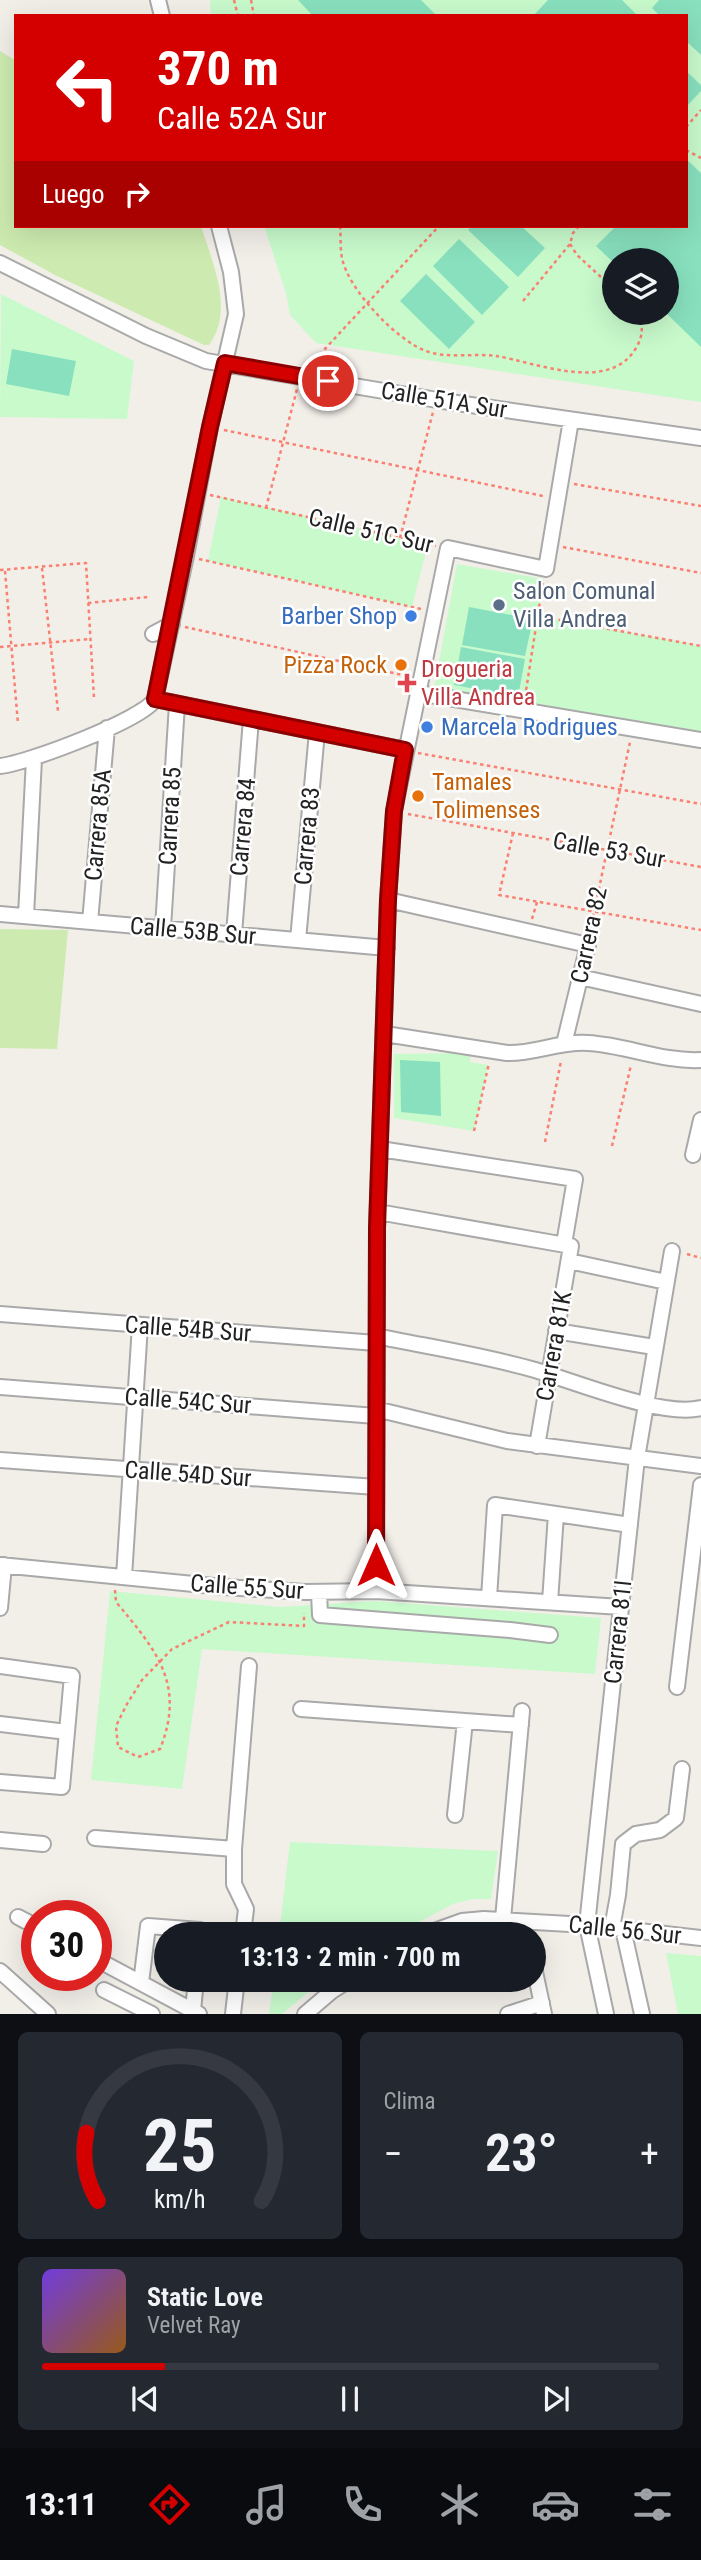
<!DOCTYPE html>
<html lang="es">
<head>
<meta charset="utf-8">
<style>
	body { margin:0; font-family:"Roboto Condensed",sans-serif; background:#242831; color:#f1f3f6; height:100vh; display:flex; flex-direction:column; font-size:26px; white-space:nowrap }
	* { box-sizing:border-box; margin:0 }
	p { font-size:23px; color:#9ea1a6 }
	.icon { flex:none; width:38px; height:38px; fill:none; stroke:currentColor; stroke-width:2; stroke-linecap:round; stroke-linejoin:round }
	.map { position:relative; height:2014px; overflow:hidden }
	.drawer { display:flex; flex-direction:column; gap:18px; padding:18px; background:#0d0f14; flex:1 }
	.drawer>* { flex:none }
	.guide { position:absolute; left:14px; top:14px; width:674px; height:214px; border-radius:0px; box-shadow:0 7px 28px #0002; background:#d40000; color:#fff; overflow:hidden }
	.buttons { position:absolute; left:602px; top:248px; display:grid; gap:14px }
	.buttons a { display:grid; place-items:center; width:77px; height:77px; border-radius:50%; background:#171b24; box-shadow:0 7px 28px #0002; font-size:35px }
	.speed { position:absolute; left:21px; top:1900px; display:flex; gap:14px; font-size:35px; font-weight:700; text-align:center }
	.speed>* { display:grid; place-content:center; width:91px; height:91px; border-radius:50%; background:#171b24; box-shadow:0 7px 28px #0002; line-height:1 }
	.speed .limit { border:10px solid #d22; background:#fff; color:#111 }
	.pin { position:absolute; display:grid; place-items:center; width:60px; height:60px; color:#fff; margin:-30px; border:4px solid #fff; border-radius:50%; box-shadow:0 2px 7px #0007 }
	.me { position:absolute; width:77px; margin:-38px; rotate:0deg; stroke-linejoin:round; filter:drop-shadow(0 0 5px #0008) }
	.turn { display:flex; align-items:center; gap:24px; height:147px; padding:0 28px; font-size:32px }
	.turn .icon { width:91px; height:91px; stroke-width:2.5 }
	.turn b { display:block; font-size:49px; line-height:60px }
	.then { display:flex; align-items:center; height:66px; padding:0 28px; background:#0003; gap:14px; font-size:26px }
	.big { font-size:52px; font-weight:700; line-height:1.1 }
	.drawer .widget { flex:1; display:flex; flex-direction:column; justify-content:center; gap:10px; min-width:0; padding:0 24px; border-radius:10px; background:#242831 }
	.drawer .dial { align-items:center; gap:0 }
	.dial svg { height:182px; overflow:visible; fill:none; stroke:#363941; stroke-width:7; stroke-linecap:round; text-anchor:middle }
	.dial text { fill:#f1f3f6; stroke:none }
	.song { display:flex; align-items:center; gap:21px }
	.cover { width:84px; height:84px; border-radius:10px; background:linear-gradient(135deg,hsl(260 70% 55%),hsl(30 70% 35%)) }
	.played { height:7px; border-radius:4px; background:linear-gradient(90deg,#d40000 20%,#363941 20%) }
	.keys { display:flex; justify-content:space-around; direction:ltr }
	.heat { display:flex; justify-content:space-between; align-items:center; font-size:38px; direction:ltr }
	.drawer .tiles { flex:1; display:grid; gap:18px; grid-template-columns:1fr 1fr }
	.widget:last-child { grid-column:span 2 }
	.trip { position:absolute; left:154px; top:1922px; width:392px; height:70px; border-radius:35px; background:#171b24; box-shadow:0 7px 28px #0002; font-weight:700; line-height:70px; text-align:center }
	.dock { display:flex; height:112px; justify-content:space-around; align-items:center; background:#090b0e; color:#9ea1a6 }
	.dock .icon { width:49px; height:49px }
	.dock .selected { color:#d40000 }
	.dock b { font-size:32px; color:#f1f3f6 }
	.map>svg:first-child { display:block }
	.grass { fill:#cdebb0 }
	.park { fill:#c8facc; fill-rule:evenodd }
	.pitch { fill:#88e0be }
	.lines { fill:none; stroke-linecap:round; stroke-linejoin:round }
	.minor-casing { stroke:#a9a9a9; stroke-width:18 }
	.path { stroke:#fa8072; stroke-width:2.5; stroke-dasharray:3.5 3.5; stroke-linecap:butt }
	.minor { stroke:#fff; stroke-width:14 }
	.route-casing { stroke:#8a0000; stroke-width:18 }
	.route { stroke:#d40000; stroke-width:12 }
	.service-dot { fill:#5c6f8a; stroke:#fff; stroke-width:2.5 }
	.shop-dot { fill:#3f7fe0; stroke:#fff; stroke-width:2.5 }
	.food-dot { fill:#e8710a; stroke:#fff; stroke-width:2.5 }
	.health-dot { fill:#e0444e; stroke:#fff; stroke-width:2.5 }
	.labels { text-anchor:middle; stroke-width:5; stroke-linejoin:round; paint-order:stroke }
	.street-label { font-size:24px; fill:#222; stroke:#fff }
	.service-label { font-size:24px; fill:#4e5e75; stroke:#fff; text-anchor:start }
	.shop-label { font-size:24px; fill:#366cbe; stroke:#fff; text-anchor:end }
	.food-label { font-size:24px; fill:#c56008; stroke:#fff; text-anchor:end }
	.health-label { font-size:24px; fill:#be3a42; stroke:#fff; text-anchor:start }
</style>
</head>
<body>
<div class="map">
<svg width="701" height="2014" viewBox="0 0 701 2014">
	<rect width="100%" height="100%" fill="#f2efe9"/>
	<path class="grass" d="M0 51 15 60 16 63V226H201C212 262 235 310 209 345H204L55 275 0 245Z
		M0 929 68 930 57 1049 0 1048Z"/>
	<path class="park" d="M210 0H701V402L316 343 290 315 286 293 264 226H686V16H211ZM614 261H667V313H614Z
		M1 294 134 361 127 419 0 417Z
		M221 497 428 544 412 607 208 561Z
		M457 564 544 579 538 616 701 646V736L434 689Z
		M470 1053V1062L488 1065 474 1131 394 1118V1054Z
		M110 1591 280 1607 375 1601 601 1618 595 1674 202 1649 182 1789 91 1780Z
		M290 1842 498 1851 491 1899H473L453 1904 396 1934H279Z
		M666 1953 701 1956V2014H678Z
		M274 1979H324L282 2014H269Z"/>
	<path class="pitch" d="M298 0H421L437 16H313Z
		M548 0H622L638 16H533Z
		M659 0H701V55L686 41V16H660L652 8Z
		M686 71 701 85V91L686 107Z
		M686 159 701 173V347L666 313 667 261H614V263L596 246 616 226H686Z
		M472 226H521L545 248 518 277 468 230Z
		M459 239 509 287 482 315 433 266Z
		M426 274 475 322 449 349 400 301Z
		M12 349 76 361 69 396 6 384Z
		M469 607 533 619 525 656 462 645Z
		M461 647 525 659 518 697 454 685Z
		M400 1060 440 1062 441 1116 401 1112Z"/>
	<g class="lines">
		<g class="minor-casing">
			<path id="minor" d="M158 0 162 16
				M0 263 146 336 206 361 443 401 701 438
				M153 634 172 624
				M418 693 701 740
				M155 699 405 750
				M0 766C25 764 145 719 155 699L186 556 210 427 236 314 231 272 219 226
				M388 900 588 945 564 1044
				M0 914 387 948
				M26 916 34 759
				M90 922 107 728
				M163 928 177 704
				M234 934 251 719
				M298 940 317 732
				M580 977 701 1004
				M385 1034 507 1053C534 1054 560 1041 588 1043 626 1045 662 1062 701 1060
				M380 1149 575 1179 564 1244
				M693 1155 701 1120
				M378 1212 571 1246 537 1446
				M569 1261 666 1282
				M0 1314 376 1343
				M556 1331 654 1347
				M376 1336C429 1347 483 1355 535 1370 574 1381 663 1418 701 1408
				M0 1387 376 1416
				M376 1409 507 1441 701 1466
				M0 1460 376 1487
				M0 1565 224 1587 305 1592 376 1591 621 1607
				M124 1577 140 1325
				M376 1591 377 1228 388 900 394 811 448 548 546 569 571 420
				M319 1592 320 1615 510 1630 550 1635
				M489 1598 495 1505 630 1525
				M550 1602 556 1514
				M0 1608 4 1565
				M0 1666 72 1676 62 1787 0 1782
				M677 1687 701 1485
				M301 1709 521 1725
				M0 1724 67 1732
				M455 1815 465 1721
				M95 1838 234 1849
				M0 1840 43 1844
				M18 1917 37 1927
				M503 1919 522 1711
				M612 1928 618 1895 623 1844 636 1834 660 1830 676 1818 682 1769
				M623 1929 642 2014
				M243 1934 246 1909 234 1884V1849L249 1666
				M426 1934 462 1921 484 1919 587 1925 701 1938
				M96 1959 199 2014
				M534 1967 544 2014
				M0 1971 48 2014
				M141 1983 148 1926 200 1930V1934
				M104 1990 152 2014
				M193 2011 196 1979
				M233 2014 237 1979
				M305 2014 332 1991 351 1979
				M508 2014 542 2003
				M606 2014 587 1925 637 1458 672 1251"/>
		</g>
		<path class="path" d="M234 0 238 16
			M251 0 254 16
			M686 127 701 110
			M686 150 701 158
			M340 226C341 236 340 248 342 258 348 289 396 340 426 351 447 359 474 353 496 356 535 362 609 394 636 348 643 336 644 326 637 313
			M570 244 577 255 614 289
			M523 301 570 244 573 233 579 226
			M310 365 439 226
			M224 430 543 496
			M574 484 701 506
			M210 495 436 546
			M266 508 297 389
			M400 538 433 412
			M563 547 701 573
			M199 559 421 609
			M42 568 58 711
			M0 570 86 563 94 698
			M5 571 18 724
			M88 603 148 597
			M538 616 701 646
			M185 627 407 676
			M0 647 90 639
			M525 697 543 582
			M418 753 701 804
			M408 814 701 867
			M513 833 499 895 701 930
			M532 919 537 902
			M590 931 630 742
			M474 1131 489 1063
			M545 1142 561 1061
			M612 1146 631 1065
			M687 1254 701 1258
			M115 1590 116 1602C156 1650 186 1684 160 1749L138 1757 118 1747 116 1726 127 1704 142 1680 172 1649 229 1622 304 1626V1613"/>
		<use href="#minor" class="minor"/>
	</g>
	<g class="lines">
		<g class="route-casing">
			<path id="route" d="M328 381 225 363 210 427 155 699 405 750 394 811 388 900 377 1228 376 1565"/>
		</g>
		<use href="#route" class="route"/>
	</g>
	<circle class="service-dot" cx="499" cy="605" r="7"/>
	<g class="shop-dot">
		<circle cx="411" cy="616" r="7"/>
		<circle cx="427" cy="727" r="7"/>
	</g>
	<g class="food-dot">
		<circle cx="401" cy="665" r="7"/>
		<circle cx="418" cy="796" r="7"/>
	</g>
	<path class="health-dot" d="M403.5 672.5h7v7h7v7h-7v7h-7v-7h-7v-7h7z"/>
	<g class="labels">
		<g class="street-label">
			<text transform="translate(444 400) rotate(9)" y="8">Calle 51A Sur</text>
			<text transform="translate(371 531) rotate(13)" y="8">Calle 51C Sur</text>
			<text transform="translate(170 816) rotate(-87)" y="8">Carrera 85</text>
			<text transform="translate(98 825) rotate(-85)" y="8">Carrera 85A</text>
			<text transform="translate(243 827) rotate(-85)" y="8">Carrera 84</text>
			<text transform="translate(307 836) rotate(-85)" y="8">Carrera 83</text>
			<text transform="translate(609 850) rotate(10)" y="8">Calle 53 Sur</text>
			<text transform="translate(193 931) rotate(5)" y="8">Calle 53B Sur</text>
			<text transform="translate(589 935) rotate(-78)" y="8">Carrera 82</text>
			<text transform="translate(188 1329) rotate(4)" y="8">Calle 54B Sur</text>
			<text transform="translate(554 1346) rotate(-80)" y="8">Carrera 81K</text>
			<text transform="translate(188 1401) rotate(4)" y="8">Calle 54C Sur</text>
			<text transform="translate(188 1474) rotate(4)" y="8">Calle 54D Sur</text>
			<text transform="translate(247 1587) rotate(4)" y="8">Calle 55 Sur</text>
			<text transform="translate(618 1632) rotate(-84)" y="8">Carrera 81I</text>
			<text transform="translate(625 1930) rotate(6)" y="8">Calle 56 Sur</text>
		</g>
		<g class="service-label">
			<text x="513" y="599">Salon Comunal<tspan x="513" dy="28">Villa Andrea</tspan></text>
		</g>
		<g class="shop-label">
			<text x="397" y="624">Barber Shop</text>
			<text x="441" y="735" text-anchor="start">Marcela Rodrigues</text>
		</g>
		<g class="food-label">
			<text x="387" y="673">Pizza Rock</text>
			<text x="432" y="790" text-anchor="start">Tamales<tspan x="432" dy="28">Tolimenses</tspan></text>
		</g>
		<g class="health-label">
			<text x="421" y="677">Drogueria<tspan x="421" dy="28">Villa Andrea</tspan></text>
		</g>
	</g>
</svg>
<div class="buttons">
<a><svg class="icon" aria-label="layers" viewBox="0 0 24 24"><path d="M12 4l9 5-9 5-9-5zM3 14l9 5 9-5"/></svg></a>
</div>
<div class="speed"><div class="limit">30</div></div>
<div class="pin" style="left:328px;top:381px;background:#d93025"><svg class="icon" aria-label="arrive" viewBox="0 0 24 24"><path d="M6 21V4h12l-3 4 3 4H6"/></svg></div>
<svg class="me" style="left:376px;top:1565px" viewBox="-20 -20 40 40"><path d="M0-17L14 15 0 8-14 15z" fill="#d40000" stroke="#fff" stroke-width="4"/></svg>
<div class="trip">13:13 · 2 min · 700 m</div>
<div class="guide">
<div class="turn"><svg class="icon" aria-label="left" viewBox="0 0 24 24"><path d="M17 20v-9H6M10 6l-5 5 5 5"/></svg><div><b>370 m</b>Calle 52A Sur</div></div>
<div class="then">Luego<svg class="icon" aria-label="right" viewBox="0 0 24 24"><path d="M7 20v-9h11M14 6l5 5-5 5"/></svg></div>
</div>
</div>
<section class="drawer">
<div class="tiles">
<div class="widget dial"><svg viewBox="0 0 100 80">
<path d="M14 69A42 42 0 1 1 86 69"/>
<path d="M14 69A42 42 0 0 1 9 39" stroke="#d40000"/>
<text x="50" y="56" font-size="32" font-weight="700">25</text>
<text x="50" y="72" font-size="11">km/h</text>
</svg></div>
<div class="widget"><p>Clima</p>
<div class="heat"><a>−</a><b class="big">23°</b><a>+</a></div>
</div>
<div class="widget">
<div class="song"><i class="cover"></i><div><b>Static Love</b><p>Velvet Ray</p></div></div>
<div class="played"></div>
<div class="keys"><svg class="icon" aria-label="previous" viewBox="0 0 24 24"><path d="M18 5L8 12l10 7zM5 5v14"/></svg><svg class="icon" aria-label="pause" viewBox="0 0 24 24"><path d="M8 5v14M16 5v14"/></svg><svg class="icon" aria-label="next" viewBox="0 0 24 24"><path d="M6 5l10 7-10 7zM19 5v14"/></svg></div>
</div>
</div>
</section>
<nav class="dock">
<b>13:11</b>
<svg class="icon selected" aria-label="directions" viewBox="0 0 24 24"><path d="M12 3l9 9-9 9-9-9zM9 14v-3h6M13 9l2 2-2 2"/></svg>
<svg class="icon" aria-label="music" viewBox="0 0 24 24"><path d="M9 18V5l10-2v13"/><circle cx="6" cy="18" r="3"/><circle cx="16" cy="16" r="3"/></svg>
<svg class="icon" aria-label="phone" viewBox="0 0 24 24"><path d="M5 4h4l2 5-3 2q2 4 5 5l2-3 5 2v4C11 20 4 13 5 4z"/></svg>
<svg class="icon" aria-label="climate" viewBox="0 0 24 24"><path d="M12 3v18M4 7l16 10M4 17L20 7"/></svg>
<svg class="icon" aria-label="car" viewBox="0 0 24 24"><path d="M5 17H2v-5l4-1 3-4h7l3 4 3 1v5h-3M9 17h6M6 11h13"/><circle cx="7" cy="17" r="2"/><circle cx="17" cy="17" r="2"/></svg>
<svg class="icon" aria-label="filters" viewBox="0 0 24 24"><path d="M4 7h16M4 17h16"/><circle cx="9" cy="7" r="2"/><circle cx="15" cy="17" r="2"/></svg>
</nav>
</body>
</html>
